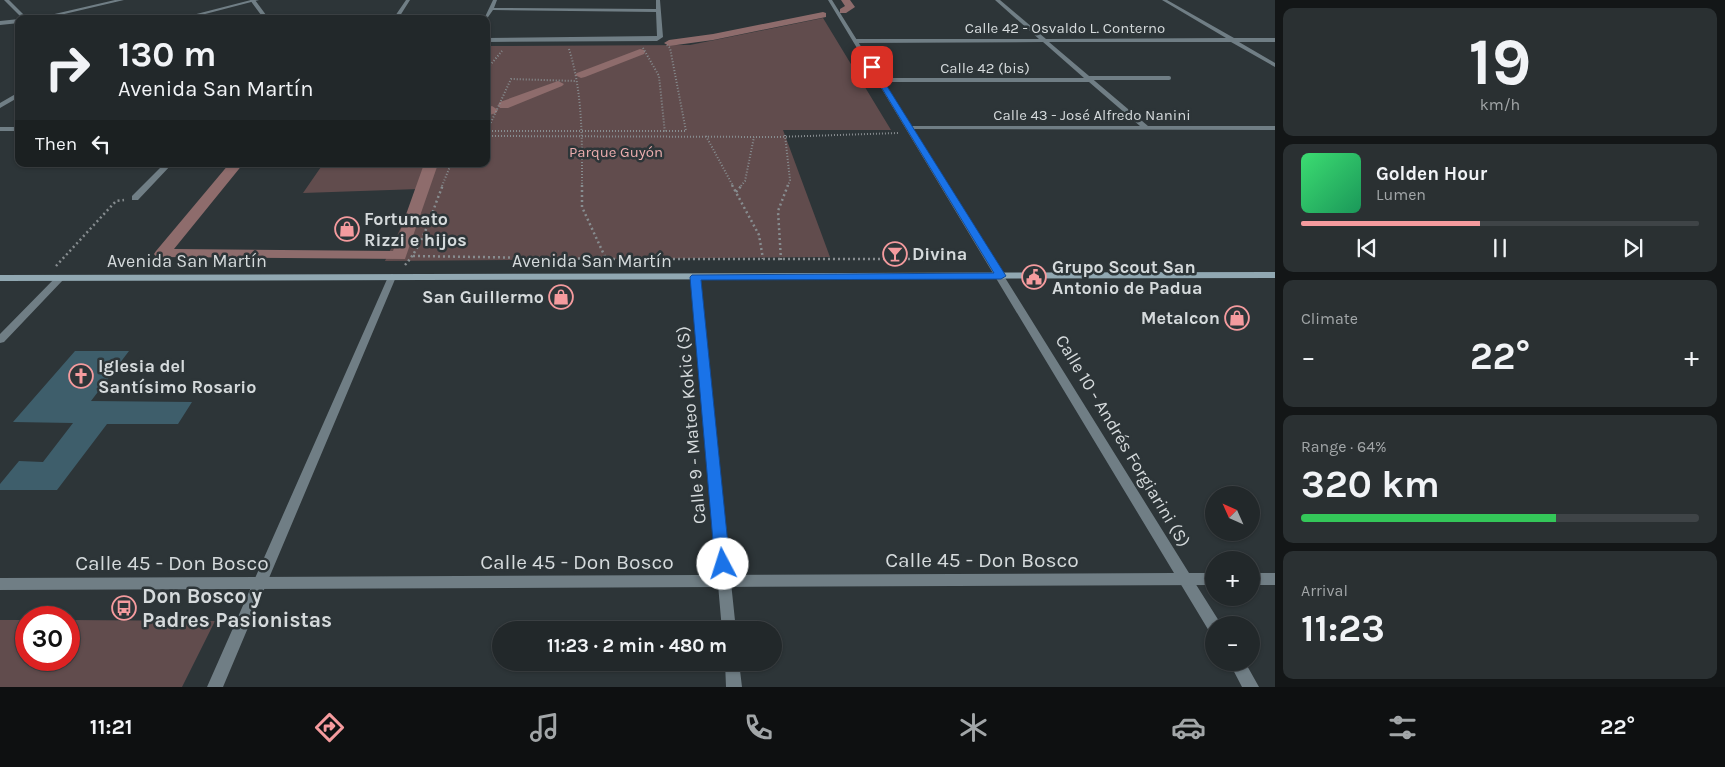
<!DOCTYPE html>
<html lang="en">
<head>
<meta charset="utf-8">
<style>
	body { margin:0; font-family:Karla,sans-serif; background:#2a3032; color:#f1f3f6; height:100vh; display:flex; flex-direction:column; font-size:19px; white-space:nowrap }
	* { box-sizing:border-box; margin:0 }
	p { font-size:16px; color:#a2a6a8 }
	.icon { flex:none; width:28px; height:28px; fill:none; stroke:currentColor; stroke-width:2; stroke-linecap:round; stroke-linejoin:round }
	.map { position:relative; flex:1; overflow:hidden }
	.side { display:flex; flex-direction:column; gap:8px; padding:8px; background:#131617; width:450px }
	.side>* { flex:none }
	.top-card { position:absolute; left:15px; top:15px; width:475px; height:152px; border-radius:10px; box-shadow:0 1px 4px #0004,0 0 0 1px #3f4447; background:#22282a; color:#f1f3f6; overflow:hidden }
	.needle { width:32px; rotate:315deg }
	.tools { position:absolute; left:1205px; top:486px; display:grid; gap:10px }
	.tools a { display:grid; place-items:center; width:55px; height:55px; border-radius:50%; background:#22282a; box-shadow:0 1px 4px #0004,0 0 0 1px #3f4447; font-size:25px }
	.speed { position:absolute; left:15px; top:606px; display:flex; gap:10px; font-size:25px; font-weight:700; text-align:center }
	.speed>* { display:grid; place-content:center; width:65px; height:65px; border-radius:50%; background:#22282a; box-shadow:0 1px 4px #0004,0 0 0 1px #3f4447; line-height:1 }
	.speed .limit { border:8px solid #d22; background:#fff; color:#111 }
	.pin { position:absolute; display:grid; place-items:center; width:42px; height:42px; color:#fff; margin:-21px; border-radius:10px; box-shadow:0 2px 8px #0006 }
	.me { position:absolute; width:55px; margin:-28px; rotate:355deg; stroke-linejoin:round; filter:drop-shadow(0 0 4px #0008) }
	.turn { display:flex; align-items:center; gap:18px; height:105px; padding:0 20px; font-size:22px }
	.turn .icon { width:65px; height:65px; stroke-width:2.5 }
	.turn b { display:block; font-size:35px; line-height:42px }
	.then { display:flex; align-items:center; height:48px; padding:0 20px; background:#0003; gap:10px; font-size:19px }
	.big { font-size:38px; font-weight:700; line-height:1.1 }
	.side .widget { flex:1; display:flex; flex-direction:column; justify-content:center; gap:8px; min-width:0; padding:0 18px; border-radius:10px; background:#2a3032 }
	.side .dial { align-items:center; gap:0 }
	.dial b { font-size:65px; line-height:1 }
	.song { display:flex; align-items:center; gap:15px }
	.cover { width:60px; height:60px; border-radius:8px; background:linear-gradient(135deg,hsl(140 70% 55%),hsl(150 70% 35%)) }
	.played { height:5px; border-radius:2px; background:linear-gradient(90deg,#f59b9e 45%,#3f4447 45%) }
	.keys { display:flex; justify-content:space-around; direction:ltr }
	.heat { display:flex; justify-content:space-between; align-items:center; font-size:28px; direction:ltr }
	.charge { height:8px; border-radius:4px; background:linear-gradient(90deg,#34c759 64%,#3f4447 0) }
	.trip { position:absolute; left:492px; top:621px; width:290px; height:50px; border-radius:25px; background:#22282a; box-shadow:0 1px 4px #0004,0 0 0 1px #3f4447; font-weight:700; line-height:50px; text-align:center }
	.menu { display:flex; height:80px; justify-content:space-around; align-items:center; background:#0e1011; color:#a2a6a8 }
	.menu .icon { width:35px; height:35px }
	.menu .selected { color:#f59b9e }
	.menu b { font-size:22px; color:#f1f3f6 }
	main { display:flex; flex:1; min-height:0 }
	.map>svg:first-child { display:block }
	.green { fill:#614c4d }
	.lines { fill:none; stroke-linecap:round; stroke-linejoin:round }
	.canal { fill:#8e6c6c; fill-rule:evenodd }
	.building { fill:#3e5e6b }
	.path-far1 { stroke:#878d90; stroke-width:2; stroke-dasharray:1 2; stroke-linecap:butt }
	.path { stroke:#878d90; stroke-width:2.5; stroke-dasharray:2 3; stroke-linecap:butt }
	.service { stroke:#707e85; stroke-width:4 }
	.minor { fill:#707e85; fill-rule:evenodd }
	.tertiary { fill:#707e85; fill-rule:evenodd }
	.secondary { fill:#91a8b2; fill-rule:evenodd }
	.route { fill:#1a73e8; stroke:#114b97 }
	.labels { text-anchor:middle; stroke-width:5; stroke-linejoin:round; paint-order:stroke }
	.far-street-label { font-size:15px; fill:#d5dadc; stroke:#2d3538 }
	.far-park-label { font-size:15px; fill:#ebadae; stroke:#2d3538 }
	.poi-label { font-size:18px; font-weight:bold; fill:#d5dadc; stroke:#2d3538; text-anchor:start }
	.street-label { font-size:18px; fill:#d5dadc; stroke:#2d3538 }
	.near-street-label { font-size:21px; fill:#d5dadc; stroke:#2d3538 }
	.near-poi-label { font-size:21px; font-weight:bold; fill:#d5dadc; stroke:#2d3538; text-anchor:start }
</style>
</head>
<body>
<main>
<div class="map">
<svg width="1275" height="687" viewBox="0 0 1275 687">
	<rect width="100%" height="100%" fill="#2d3538"/>
	<path class="green" d="M823 18 891 130H783L830 257 385 261 419 189 303 193 323 164H486V46L690 45Z
		M0 620H26V660H69V620L215 621 182 687H0Z"/>
	<g class="lines">
		<path class="canal" d="M841 0H850L855 7 846 13H840V9L845 6Z
			M823 12 826 13V17L713 40 669 46 664 43 669 40 713 34Z
			M640 49 644 50 645 52 644 54 585 77 581 78 575 75 577 73Z
			M558 81 564 84 562 86 508 108H500L498 105 500 102Z
			M492 106 498 110 496 113 486 116V108Z
			M229 164H243L174 249 393 251 424 164H438L405 259 156 257 154 254 156 251Z"/>
	</g>
	<path class="building" d="M75 351H129L91 401 192 402 178 424H107L57 490H0V484L19 461 43 462 73 423 13 422Z"/>
	<g class="lines">
		<path class="path-far1" d="M643 48 659 76 665 133
			M569 49C583 93 582 141 582 186
			M486 70 502 51
			M486 131H686L670 48 667 45
			M487 131 511 79 576 81
			M785 135 790 180 788 186
			M486 136 777 137 898 133
			M706 136 733 186
			M442 186 451 164
			M741 186 745 181 754 137"/>
		<path class="path" d="M582 185V207L606 259
			M732 185 759 235 763 259
			M736 192 742 185
			M413 256 606 259H964
			M781 260 778 211 788 185
			M405 265C424 244 432 211 443 185
			M56 266 116 201 124 200"/>
		<path class="service" d="M1088 78H1169"/>
		<path class="minor" d="M115 0H124L43 19H33Z
			M250 0H255L269 19H264Z
			M406 0H410L398 19H393Z
			M493 0H497L494 8 656 9V0H660L663 37 657 41 486 42V38L657 36 656 12 493 10 486 20V19H484Z
			M995 0H1000L1046 39 1226 38 1162 0H1167L1234 38H1275V42H1239L1275 63V67L1231 42H1049L1148 126H1275V130L908 129 907 128 910 126H1140L1089 82H880L877 80 880 78H1084L1043 42 856 43 853 41 856 39H1039Z
			M19 19V23L0 25V21Z
			M0 127H19V131H0Z
			M164 164H172L138 200H132V196Z
			M392 274 396 277 223 687H207L388 277Z
			M695 274 699 277 736 630H722L691 277Z
			M60 275 65 278 63 280 4 342 0 343V334L57 276Z
			M1185 573 1190 575 1219 621 1221 625H1214V633L1209 631 1180 583 1178 579 1180 575Z
			M725 662H739L742 687H726Z
			M1229 662H1245L1259 687H1242Z"/>
		<path class="tertiary" d="M4 0H9L28 19H23Z
			M251 0H259L186 19H177Z
			M828 0H832L1189 573H1214V585L0 590V578L1174 573Z
			M19 92V97L0 108V103Z
			M1251 573H1275V585H1251Z"/>
		<path class="secondary" d="M1275 272V278L0 281V275Z"/>
	</g>
	<path class="route" d="M872 65 875 67 1006 276 1001 279 701 280 730 564 728 569 723 571 717 569 715 564 690 277 692 275 994 273 869 67Z"/>
	<defs>
		<g id="shop-ring" transform="scale(1.25)"><circle r="9.5" fill="#2d3538" stroke="#f59b9e" stroke-width="1.5"/><path d="M-5-2.5h2.3a2.7 3.5 0 0 1 5.4 0H5L5.5 6h-11ZM-1.5-2.5h3a1.5 2.3 0 0 0-3 0Z" fill="#f59b9e"/></g>
		<g id="bar-ring" transform="scale(1.25)"><circle r="9.5" fill="#2d3538" stroke="#f59b9e" stroke-width="1.5"/><path d="M-6-5H6L.8 .8V4.5H3.5V6h-7V4.5H-.8V.8Z" fill="#f59b9e"/></g>
		<g id="civic-ring" transform="scale(1.25)"><circle r="9.5" fill="#2d3538" stroke="#f59b9e" stroke-width="1.5"/><path d="M-.6-6.5H3V-4.5H.6V-3L4-1V1h2V6H-6V1h2V-1L-.6-3ZM-1.2 2.5V6h2.4V2.5Z" fill="#f59b9e"/></g>
		<g id="church-ring" transform="scale(1.25)"><circle r="9.5" fill="#2d3538" stroke="#f59b9e" stroke-width="1.5"/><path d="M-1.2-6h2.4v3.5h3.3v2.4h-3.3V6h-2.4V-.1h-3.3v-2.4h3.3Z" fill="#f59b9e"/></g>
		<g id="bus-ring" transform="scale(1.25)"><circle r="9.5" fill="#2d3538" stroke="#f59b9e" stroke-width="1.5"/><path d="M-5-6H5V4H4V6H2V4H-2V6H-4V4H-5ZM-3.5-4V0h7V-4ZM-3.5 1.2v1.5H-2V1.2ZM2 1.2v1.5H3.5V1.2Z" fill="#f59b9e"/></g>
	</defs>
	<g fill-rule="evenodd">
		<use href="#shop-ring" x="347" y="229"/>
		<use href="#bar-ring" x="895" y="254"/>
		<use href="#civic-ring" x="1034" y="277"/>
		<use href="#shop-ring" x="561" y="297"/>
		<use href="#shop-ring" x="1237" y="318"/>
		<use href="#church-ring" x="81" y="376"/>
		<use href="#bus-ring" x="124" y="608"/>
	</g>
	<g class="labels">
		<g class="far-street-label">
			<text x="1065" y="33">Calle 42 - Osvaldo L. Conterno</text>
			<text x="985" y="73">Calle 42 (bis)</text>
			<text x="1092" y="120">Calle 43 - José Alfredo Nanini</text>
		</g>
		<g class="far-park-label">
			<text x="616" y="157">Parque Guyón</text>
		</g>
		<g class="poi-label">
			<text x="364" y="225">Fortunato<tspan x="364" dy="21">Rizzi e hijos</tspan></text>
			<text x="912" y="260">Divina</text>
			<text x="1052" y="273">Grupo Scout San<tspan x="1052" dy="21">Antonio de Padua</tspan></text>
			<text x="544" y="303" text-anchor="end">San Guillermo</text>
			<text x="1220" y="324" text-anchor="end">Metalcon</text>
			<text x="98" y="372">Iglesia del<tspan x="98" dy="21">Santísimo Rosario</tspan></text>
		</g>
		<g class="street-label">
			<text x="187" y="267">Avenida San Martín</text>
			<text x="592" y="267">Avenida San Martín</text>
			<text transform="translate(691 425) rotate(-95)" y="6">Calle 9 - Mateo Kokic (S)</text>
			<text transform="translate(1123 441) rotate(59)" y="6">Calle 10 - Andrés Forgiarini (S)</text>
		</g>
		<g class="near-street-label">
			<text x="982" y="567">Calle 45 - Don Bosco</text>
			<text x="577" y="569">Calle 45 - Don Bosco</text>
			<text x="172" y="570">Calle 45 - Don Bosco</text>
		</g>
		<g class="near-poi-label">
			<text x="142" y="603">Don Bosco y<tspan x="142" dy="24">Padres Pasionistas</tspan></text>
		</g>
	</g>
</svg>
<div class="tools">
<a><svg class="needle" viewBox="-14 -14 28 28"><path d="M0-13l5 13h-10z" fill="#e53935"/><path d="M0 13l5-13h-10z" fill="#a2a6a8"/></svg></a>
<a>+</a>
<a>−</a>
</div>
<div class="speed"><div class="limit">30</div></div>
<div class="pin" style="left:872px;top:67px;background:#d93025"><svg class="icon" aria-label="arrive" viewBox="0 0 24 24"><path d="M6 21V4h12l-3 4 3 4H6"/></svg></div>
<svg class="me" style="left:723px;top:564px" viewBox="-20 -20 40 40"><circle r="19" fill="#fff"/><path d="M0-13L10 11 0 6-10 11z" fill="#1a73e8"/></svg>
<div class="trip">11:23 · 2 min · 480 m</div>
<div class="top-card">
<div class="turn"><svg class="icon" aria-label="right" viewBox="0 0 24 24"><path d="M7 20v-9h11M14 6l5 5-5 5"/></svg><div><b>130 m</b>Avenida San Martín</div></div>
<div class="then">Then<svg class="icon" aria-label="left" viewBox="0 0 24 24"><path d="M17 20v-9H6M10 6l-5 5 5 5"/></svg></div>
</div>
</div>
<section class="side">
<div class="widget dial"><b>19</b><p>km/h</p></div>
<div class="widget">
<div class="song"><i class="cover"></i><div><b>Golden Hour</b><p>Lumen</p></div></div>
<div class="played"></div>
<div class="keys"><svg class="icon" aria-label="previous" viewBox="0 0 24 24"><path d="M18 5L8 12l10 7zM5 5v14"/></svg><svg class="icon" aria-label="pause" viewBox="0 0 24 24"><path d="M8 5v14M16 5v14"/></svg><svg class="icon" aria-label="next" viewBox="0 0 24 24"><path d="M6 5l10 7-10 7zM19 5v14"/></svg></div>
</div>
<div class="widget"><p>Climate</p>
<div class="heat"><a>−</a><b class="big">22°</b><a>+</a></div>
</div>
<div class="widget"><p>Range · 64%</p><b class="big">320 km</b><div class="charge"></div></div>
<div class="widget"><p>Arrival</p><b class="big">11:23</b></div>
</section>
</main>
<nav class="menu">
<b>11:21</b>
<svg class="icon selected" aria-label="directions" viewBox="0 0 24 24"><path d="M12 3l9 9-9 9-9-9zM9 14v-3h6M13 9l2 2-2 2"/></svg>
<svg class="icon" aria-label="music" viewBox="0 0 24 24"><path d="M9 18V5l10-2v13"/><circle cx="6" cy="18" r="3"/><circle cx="16" cy="16" r="3"/></svg>
<svg class="icon" aria-label="phone" viewBox="0 0 24 24"><path d="M5 4h4l2 5-3 2q2 4 5 5l2-3 5 2v4C11 20 4 13 5 4z"/></svg>
<svg class="icon" aria-label="climate" viewBox="0 0 24 24"><path d="M12 3v18M4 7l16 10M4 17L20 7"/></svg>
<svg class="icon" aria-label="car" viewBox="0 0 24 24"><path d="M5 17H2v-5l4-1 3-4h7l3 4 3 1v5h-3M9 17h6M6 11h13"/><circle cx="7" cy="17" r="2"/><circle cx="17" cy="17" r="2"/></svg>
<svg class="icon" aria-label="filters" viewBox="0 0 24 24"><path d="M4 7h16M4 17h16"/><circle cx="9" cy="7" r="2"/><circle cx="15" cy="17" r="2"/></svg>
<b>22°</b>
</nav>
</body>
</html>
